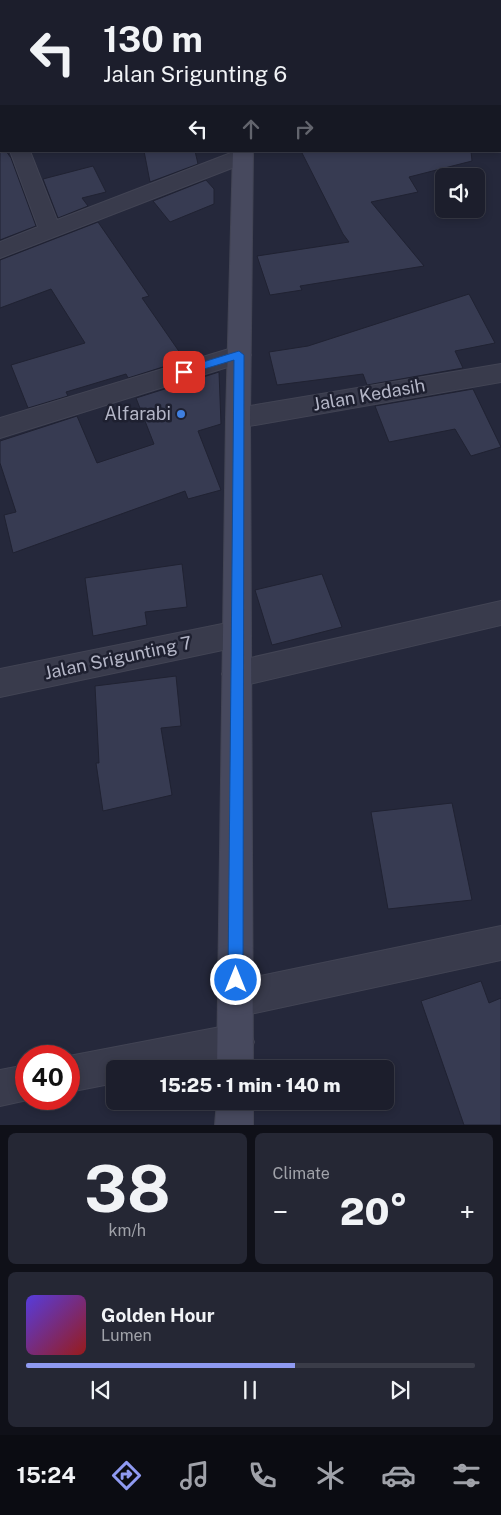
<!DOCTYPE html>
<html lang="en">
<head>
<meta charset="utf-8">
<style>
	body { margin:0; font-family:"Public Sans",sans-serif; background:#252734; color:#f1f3f6; height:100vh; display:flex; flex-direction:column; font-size:19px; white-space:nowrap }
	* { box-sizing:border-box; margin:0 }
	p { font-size:16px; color:#a0a2a9 }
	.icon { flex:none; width:28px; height:28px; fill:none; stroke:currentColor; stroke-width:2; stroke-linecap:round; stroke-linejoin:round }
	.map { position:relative; height:1125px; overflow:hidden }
	.sheet { display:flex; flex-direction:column; gap:8px; padding:8px; background:#0f1018; flex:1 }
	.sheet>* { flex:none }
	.guide { position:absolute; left:0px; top:0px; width:501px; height:152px; box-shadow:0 2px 8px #0003,0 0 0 1px #3a3c48; background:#1c1e2c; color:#f1f3f6; overflow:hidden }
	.fabs { position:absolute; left:435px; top:168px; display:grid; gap:10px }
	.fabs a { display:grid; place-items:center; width:50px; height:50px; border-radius:8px; background:#1c1e2c; box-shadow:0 2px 8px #0003,0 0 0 1px #3a3c48; font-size:25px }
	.speed { position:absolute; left:15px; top:1045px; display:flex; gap:10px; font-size:25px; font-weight:700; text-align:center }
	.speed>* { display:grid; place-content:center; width:65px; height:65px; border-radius:50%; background:#1c1e2c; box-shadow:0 2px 8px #0003,0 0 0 1px #3a3c48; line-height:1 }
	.speed .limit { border:8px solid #d22; background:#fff; color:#111 }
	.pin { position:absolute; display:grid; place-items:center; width:42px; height:42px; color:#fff; margin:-21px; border-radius:10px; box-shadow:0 2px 8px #0006 }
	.me { position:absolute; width:55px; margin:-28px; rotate:0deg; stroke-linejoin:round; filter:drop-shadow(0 0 4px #0008) }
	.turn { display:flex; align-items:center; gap:18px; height:105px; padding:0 20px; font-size:22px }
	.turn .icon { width:65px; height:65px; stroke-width:2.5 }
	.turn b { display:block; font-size:35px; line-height:42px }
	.lanes { display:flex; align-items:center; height:48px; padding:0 20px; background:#0003; justify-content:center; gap:25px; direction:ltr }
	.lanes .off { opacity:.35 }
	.big { font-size:38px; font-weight:800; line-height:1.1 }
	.sheet .tile { flex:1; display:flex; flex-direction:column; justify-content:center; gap:8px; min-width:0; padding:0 18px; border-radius:8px; background:#252734 }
	.sheet .dial { align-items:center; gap:0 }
	.dial b { font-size:65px; line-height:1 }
	.song { display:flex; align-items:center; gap:15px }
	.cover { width:60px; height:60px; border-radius:8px; background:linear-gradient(135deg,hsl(250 70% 55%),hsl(0 70% 35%)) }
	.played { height:5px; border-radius:2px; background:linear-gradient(90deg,#8f9af1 60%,#3a3c48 60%) }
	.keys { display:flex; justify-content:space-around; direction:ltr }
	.heat { display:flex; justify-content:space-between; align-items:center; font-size:28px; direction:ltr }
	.sheet .tiles { flex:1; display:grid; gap:8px; grid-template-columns:1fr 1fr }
	.tile:last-child { grid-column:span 2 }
	.trip { position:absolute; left:106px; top:1060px; width:288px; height:50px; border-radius:8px; background:#1c1e2c; box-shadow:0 2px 8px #0003,0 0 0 1px #3a3c48; font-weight:800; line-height:50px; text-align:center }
	.tabs { display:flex; height:80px; justify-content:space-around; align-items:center; background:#0b0c12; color:#a0a2a9 }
	.tabs .icon { width:35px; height:35px }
	.tabs .selected { color:#8f9af1 }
	.tabs b { font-size:22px; color:#f1f3f6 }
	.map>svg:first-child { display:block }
	.building { fill:#373b52; stroke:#202232 }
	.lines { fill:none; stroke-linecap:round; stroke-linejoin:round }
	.street-casing { stroke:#424454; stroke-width:2 }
	.secondary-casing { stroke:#424454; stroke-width:2 }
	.street { fill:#393b4c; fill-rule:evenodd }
	.secondary { fill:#47495e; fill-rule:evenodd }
	.route { fill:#1a73e8; stroke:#114b97 }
	.shop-dot { fill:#3f7fe0; stroke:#1e2030; stroke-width:2 }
	.labels { text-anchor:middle; stroke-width:5; stroke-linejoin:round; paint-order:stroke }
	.street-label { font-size:18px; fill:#b4b6c7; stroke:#1e2030 }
	.poi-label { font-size:18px; fill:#b4b6c7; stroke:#1e2030; text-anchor:end }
</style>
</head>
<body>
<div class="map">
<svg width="501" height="1125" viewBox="0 0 501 1125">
	<rect width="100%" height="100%" fill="#25283b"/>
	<path class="building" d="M0 143 1 151H6L11 158 36 226 0 240Z
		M144 151H195L198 164 150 182Z
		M301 151H471L472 161 409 177 418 192 371 202 424 266 300 286 302 290 270 295 257 256 349 242 343 234Z
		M93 166 106 192 82 198 88 206 58 218 43 179Z
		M206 180 214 189V204L170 222 153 201Z
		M98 222 149 296 142 298 185 360 128 378 126 374 66 392 68 396 28 408 11 365 85 343 51 289 0 308V260Z
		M469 294 495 343 455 351 463 368 367 385 363 374 277 385 269 352 308 346Z
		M219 372 221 424 198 431 221 490 188 499 185 491 13 553 4 515 16 512 0 463V441L77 416 97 463 154 444 136 398Z
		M473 389 501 447 471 456 455 429 389 442 375 406Z
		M182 564 187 607 145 612 147 625 93 636 85 578Z
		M322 574 342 627 272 645 255 590Z
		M176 676 181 726 161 728 172 795 103 811 96 763H99L95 686Z
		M452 803 472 900 388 909 371 812Z
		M481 981 489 1003 501 998V1125H464L421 1001Z"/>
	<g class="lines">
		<g class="street-casing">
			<path id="street" d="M500 31H501V43H500Z
				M0 37 1 38V49H0Z
				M0 93H1V109H0Z
				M500 105H501V119H500Z
				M10 151H30L57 220 236 151H249L253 156 250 161 0 258V242L38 227Z
				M239 346 247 349 251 355 247 361 0 438V418Z
				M501 364V382L238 428 229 425 226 418 229 411 238 408Z
				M501 601V625L237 687 227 683 222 674 227 665 237 661Z
				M237 621 247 625 251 634 247 643 237 647 0 697V669Z
				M501 926V960L236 1017 224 1011 218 999 224 987 236 981Z
				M236 1024 249 1029 254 1042 249 1055C206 1072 160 1069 115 1069V1083L69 1092V1056Z
				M26 1065V1099H32L0 1106V1070Z"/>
		</g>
		<g class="secondary-casing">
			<path id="secondary" d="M235 0H253V1H235Z
				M233 151H253L250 418 253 1069H217L226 418Z
				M217 1101H253V1125H215Z"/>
		</g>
		<use href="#street" class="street"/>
		<use href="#secondary" class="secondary"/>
	</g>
	<path class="route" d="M239 351 244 355 243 980 241 985 236 987 231 985 228 980 234 360 184 375 179 372 180 369Z"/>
	<circle class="shop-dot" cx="181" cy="414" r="5"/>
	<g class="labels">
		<g class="street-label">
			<text transform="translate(369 395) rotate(-10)" y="6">Jalan Kedasih</text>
			<text transform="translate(118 658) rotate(-12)" y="6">Jalan Srigunting 7</text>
		</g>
		<g class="poi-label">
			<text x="171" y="420">Alfarabi</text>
		</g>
	</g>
</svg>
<div class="fabs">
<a><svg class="icon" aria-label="sound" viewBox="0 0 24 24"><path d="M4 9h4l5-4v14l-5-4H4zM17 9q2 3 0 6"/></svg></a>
</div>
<div class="speed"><div class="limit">40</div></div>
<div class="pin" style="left:184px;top:372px;background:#d93025"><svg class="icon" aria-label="arrive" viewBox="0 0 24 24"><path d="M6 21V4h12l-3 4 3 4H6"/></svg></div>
<svg class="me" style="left:236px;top:980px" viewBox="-20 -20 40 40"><circle r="17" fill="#1a73e8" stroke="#fff" stroke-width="3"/><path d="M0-11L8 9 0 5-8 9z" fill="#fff"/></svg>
<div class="trip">15:25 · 1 min · 140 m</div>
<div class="guide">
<div class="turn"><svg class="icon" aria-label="left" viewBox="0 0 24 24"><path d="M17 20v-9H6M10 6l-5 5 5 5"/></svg><div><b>130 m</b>Jalan Srigunting 6</div></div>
<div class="lanes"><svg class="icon" aria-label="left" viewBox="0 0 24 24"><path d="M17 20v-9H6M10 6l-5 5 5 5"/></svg><svg class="icon off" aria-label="ahead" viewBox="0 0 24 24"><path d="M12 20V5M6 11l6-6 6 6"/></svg><svg class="icon off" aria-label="right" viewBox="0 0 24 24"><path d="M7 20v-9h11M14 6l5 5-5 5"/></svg></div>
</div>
</div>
<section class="sheet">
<div class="tiles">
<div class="tile dial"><b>38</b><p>km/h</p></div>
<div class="tile"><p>Climate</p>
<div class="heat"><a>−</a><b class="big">20°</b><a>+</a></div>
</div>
<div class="tile">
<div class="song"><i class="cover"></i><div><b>Golden Hour</b><p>Lumen</p></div></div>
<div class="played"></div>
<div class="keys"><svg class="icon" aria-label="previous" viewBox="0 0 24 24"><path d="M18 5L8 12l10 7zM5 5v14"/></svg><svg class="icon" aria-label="pause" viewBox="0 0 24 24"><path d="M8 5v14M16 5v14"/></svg><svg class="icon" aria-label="next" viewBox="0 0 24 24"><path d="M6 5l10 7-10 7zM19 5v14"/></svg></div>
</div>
</div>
</section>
<nav class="tabs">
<b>15:24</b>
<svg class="icon selected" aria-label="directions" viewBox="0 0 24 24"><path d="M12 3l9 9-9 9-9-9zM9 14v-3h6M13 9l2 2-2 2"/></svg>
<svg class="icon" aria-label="music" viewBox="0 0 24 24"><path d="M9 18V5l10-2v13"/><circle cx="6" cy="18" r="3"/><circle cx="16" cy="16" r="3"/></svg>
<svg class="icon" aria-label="phone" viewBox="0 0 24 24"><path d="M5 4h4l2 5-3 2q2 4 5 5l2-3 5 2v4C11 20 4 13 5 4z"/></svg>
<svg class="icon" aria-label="climate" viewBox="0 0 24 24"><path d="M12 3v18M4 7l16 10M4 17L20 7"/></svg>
<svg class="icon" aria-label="car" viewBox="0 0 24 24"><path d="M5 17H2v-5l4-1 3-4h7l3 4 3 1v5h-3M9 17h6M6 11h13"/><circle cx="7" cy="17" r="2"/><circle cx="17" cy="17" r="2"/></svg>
<svg class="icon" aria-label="filters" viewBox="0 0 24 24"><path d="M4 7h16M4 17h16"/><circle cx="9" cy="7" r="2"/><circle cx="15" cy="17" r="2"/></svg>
</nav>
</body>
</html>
